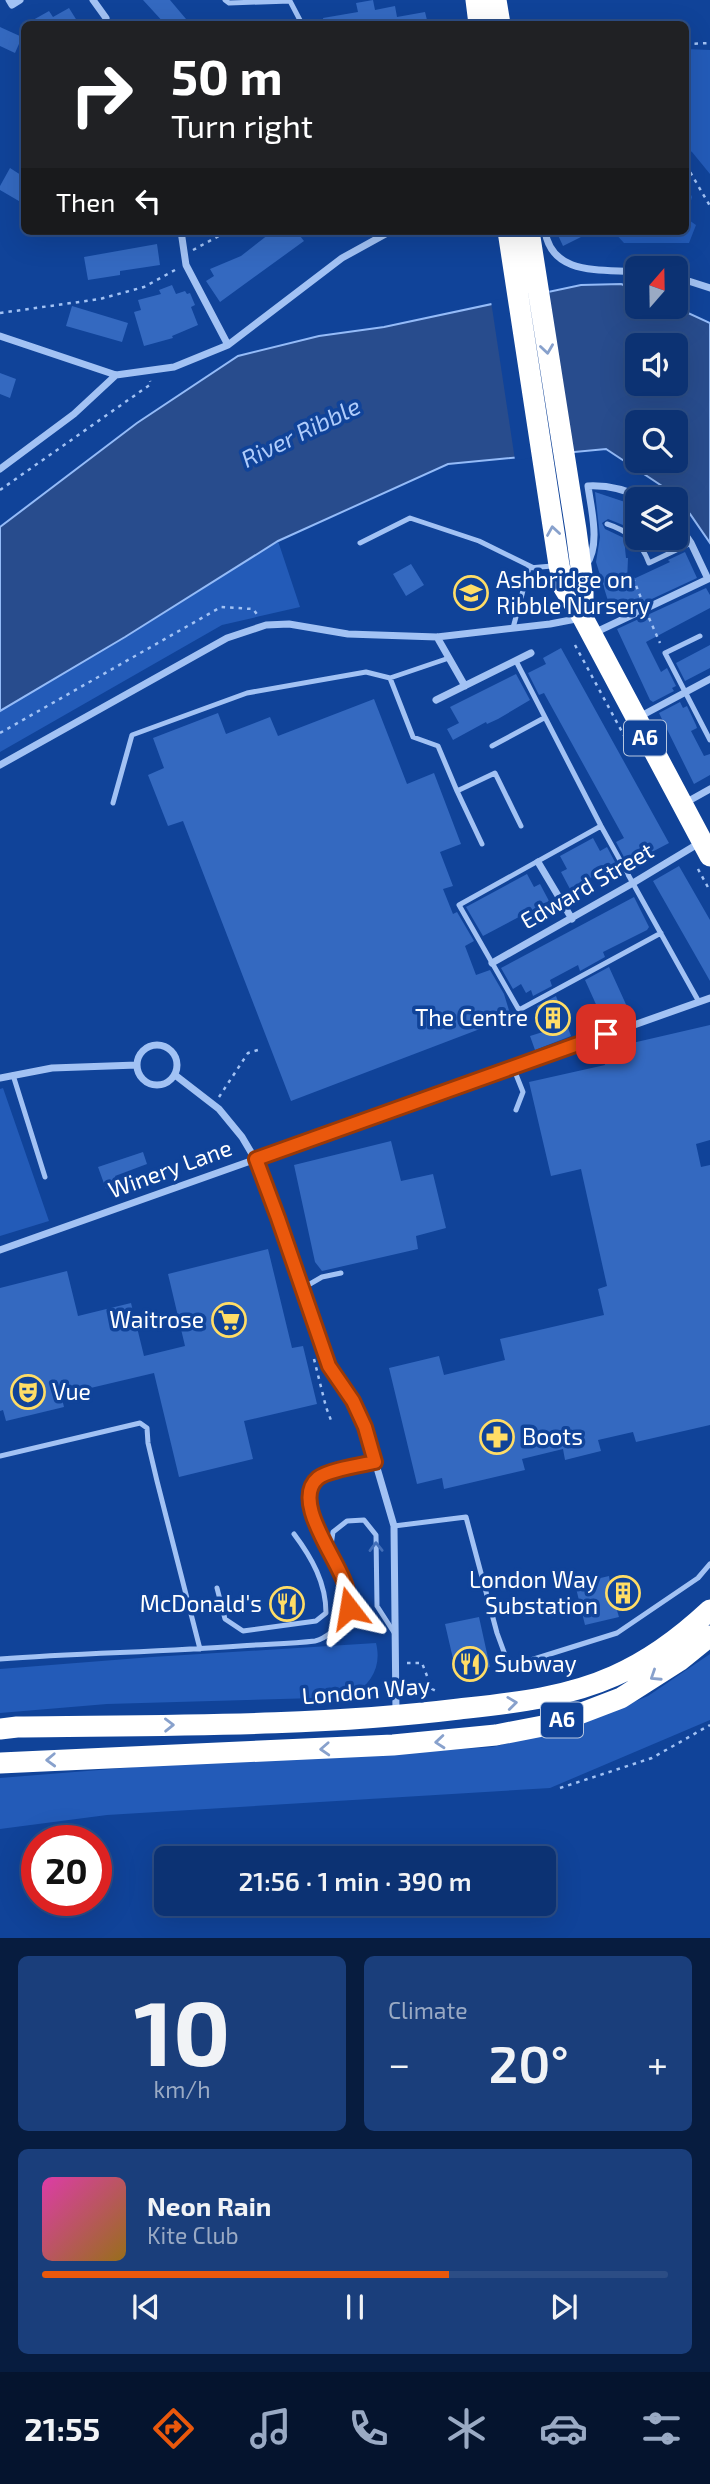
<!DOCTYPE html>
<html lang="en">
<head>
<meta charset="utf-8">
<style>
	body { margin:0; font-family:"Exo 2",sans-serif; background:#1a3e7b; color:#f1f3f6; height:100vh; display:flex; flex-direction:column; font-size:26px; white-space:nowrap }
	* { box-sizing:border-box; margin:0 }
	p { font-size:23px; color:#9aaac4 }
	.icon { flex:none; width:38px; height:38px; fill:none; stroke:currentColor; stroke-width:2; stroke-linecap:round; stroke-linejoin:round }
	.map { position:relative; height:1938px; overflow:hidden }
	.panel { display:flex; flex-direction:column; gap:18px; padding:18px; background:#071c3f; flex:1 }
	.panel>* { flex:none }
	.top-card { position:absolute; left:21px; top:21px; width:668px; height:214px; border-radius:10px; box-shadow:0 7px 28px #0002,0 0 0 2px #2c4d85; background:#202124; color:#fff; overflow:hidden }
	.needle { width:46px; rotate:20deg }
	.controls { position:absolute; left:625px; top:256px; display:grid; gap:14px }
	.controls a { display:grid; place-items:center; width:63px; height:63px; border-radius:10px; background:#0c3273; box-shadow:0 7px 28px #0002,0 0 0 2px #2c4d85; font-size:35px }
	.speed { position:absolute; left:21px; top:1825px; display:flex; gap:14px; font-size:35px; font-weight:700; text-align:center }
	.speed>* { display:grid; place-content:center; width:91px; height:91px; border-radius:50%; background:#0c3273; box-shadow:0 7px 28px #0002,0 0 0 2px #2c4d85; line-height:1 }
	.speed .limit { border:10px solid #d22; background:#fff; color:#111 }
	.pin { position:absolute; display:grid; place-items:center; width:60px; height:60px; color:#fff; margin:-30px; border-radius:14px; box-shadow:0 4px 10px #0006 }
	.me { position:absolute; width:77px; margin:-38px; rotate:346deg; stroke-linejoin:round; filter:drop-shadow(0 0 5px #0008) }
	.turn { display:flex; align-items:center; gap:24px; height:147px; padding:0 35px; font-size:32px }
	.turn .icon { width:91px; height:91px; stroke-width:2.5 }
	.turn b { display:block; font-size:49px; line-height:60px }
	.then { display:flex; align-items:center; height:66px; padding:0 35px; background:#0003; gap:14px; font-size:26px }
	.big { font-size:52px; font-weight:600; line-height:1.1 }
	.panel .card { flex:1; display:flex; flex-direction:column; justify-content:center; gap:10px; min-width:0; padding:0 24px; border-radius:10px; background:#1a3e7b }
	.panel .dial { align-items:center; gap:0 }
	.dial b { font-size:91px; line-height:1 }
	.song { display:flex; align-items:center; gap:21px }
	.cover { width:84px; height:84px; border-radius:10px; background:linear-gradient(135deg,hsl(320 70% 55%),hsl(40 70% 35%)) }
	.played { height:7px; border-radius:4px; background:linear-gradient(90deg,#ea580c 65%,#2c4d85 65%) }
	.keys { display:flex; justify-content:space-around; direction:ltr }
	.heat { display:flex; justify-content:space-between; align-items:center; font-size:38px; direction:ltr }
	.panel .tiles { flex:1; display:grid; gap:18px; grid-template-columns:1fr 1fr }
	.card:last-child { grid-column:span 2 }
	.trip { position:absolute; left:154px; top:1846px; width:402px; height:70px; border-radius:10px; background:#0c3273; box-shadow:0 7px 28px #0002,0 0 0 2px #2c4d85; font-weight:600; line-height:70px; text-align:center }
	.menu { display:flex; height:112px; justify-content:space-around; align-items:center; background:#05142e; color:#9aaac4 }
	.menu .icon { width:49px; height:49px }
	.menu .active { color:#ea580c }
	.menu b { font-size:32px; color:#f1f3f6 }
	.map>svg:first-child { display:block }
	.green { fill:#235bb8 }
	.water { fill:#284c8d; stroke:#94bbf8; stroke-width:2; fill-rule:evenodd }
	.pier { fill:#104399 }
	.building { fill:#3469c0 }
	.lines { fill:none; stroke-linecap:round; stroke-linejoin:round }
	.path { stroke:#a2c2f4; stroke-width:2.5; stroke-dasharray:3.5 5; stroke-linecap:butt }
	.lane { stroke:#a2c2f4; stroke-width:5 }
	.street { stroke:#a2c2f4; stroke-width:7 }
	.highway { stroke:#fff; stroke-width:21 }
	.oneway { stroke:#88a1cc }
	.oneway2 { stroke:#436fb9 }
	.route-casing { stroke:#983908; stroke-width:18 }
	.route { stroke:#ea580c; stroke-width:12 }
	.labels { text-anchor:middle; stroke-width:7; stroke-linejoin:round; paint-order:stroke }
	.shield { fill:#104399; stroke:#b7c7e0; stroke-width:2 }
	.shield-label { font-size:21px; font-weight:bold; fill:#fff }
	.poi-label { font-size:23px; fill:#fff; stroke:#104399; text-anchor:start }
	.street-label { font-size:23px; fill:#fff; stroke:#104399 }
	.water-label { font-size:24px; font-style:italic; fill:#afccfb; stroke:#104399 }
</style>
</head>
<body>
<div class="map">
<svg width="710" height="1938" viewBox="0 0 710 1938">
	<rect width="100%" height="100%" fill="#104399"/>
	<path class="green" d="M686 49 710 50V174L692 152 686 148Z
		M686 184 692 197 686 218 696 225 689 243H624L613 231H686Z
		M278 541 300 607 222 625 0 752V711L125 637Z
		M3 1088 49 1221 0 1236V1089Z
		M376 1643C382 1667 371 1683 352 1697L107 1704 0 1713V1669L152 1657Z
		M710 1654V1720L550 1788 107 1815 0 1829V1778L161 1765 325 1758 493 1747 579 1725 648 1696Z"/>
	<path class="water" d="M621 284 637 290V306H673L710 323V543L690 514 676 499 662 486 606 449 448 464 278 541 125 637 0 711V527L137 423 238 356 319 336 384 327 581 285ZM637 345H676V383H637ZM637 422H676V460H637Z"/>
	<path class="pier" d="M549 289 574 454 515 460 491 301Z"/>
	<path class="building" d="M143 0H170L186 19 180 24H165Z
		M373 0 375 10 395 6 397 17 425 12 428 24H324L323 18 358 12 356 3Z
		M69 8 79 24H26L49 11 53 17Z
		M0 27 22 37 15 53 0 46Z
		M10 168 24 177V204L0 190V186Z
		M273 231H296L304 241 220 302 206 281 214 276 210 269 241 256Z
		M556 231H593L563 246Z
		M157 244 160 265 120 271V275L88 280 84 257Z
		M172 285 176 294 185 291 187 294 190 293 195 305 191 307 198 325 172 336 173 338 144 346 134 312 141 310 138 300 161 294 159 290Z
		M72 306 128 323 122 342 66 326Z
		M0 373 16 379 10 398 0 394Z
		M595 492 637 506V526L623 520V525L608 519 602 523 605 529 624 538 626 558H628L627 582 670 562 668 560 685 552 697 578 613 617 596 562 600 537Z
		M411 564 424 585 406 596 393 574Z
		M706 588 710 595V608L646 642 661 672 667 668 676 686 672 688 674 691 653 702 650 700 617 629Z
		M710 645V668L685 681 676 663Z
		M561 648 669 843 650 853 647 847 625 859 616 842 624 838 544 693 539 695 528 673 546 664 543 658Z
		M516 674 530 700 498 719 487 724 486 722 453 740 447 729 459 723 450 707Z
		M374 699 407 784 434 773 461 844 440 852 453 886 443 889 453 914 457 912 474 941 465 946 476 975 490 970 504 994 511 1017 291 1101 183 821 168 826 148 775 164 768 153 738 218 713 226 734 270 717 278 736Z
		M680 702 683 708 687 706 696 725 697 728 691 731 704 756 710 754V775L694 784 659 713Z
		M593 838 600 851 607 847 616 864 570 889 561 872 567 869 560 856Z
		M679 866 710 920V981L653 881Z
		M527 874 534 887 540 884 549 901 483 936 466 907Z
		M634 897 649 927 647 930 603 952 605 957 580 971 578 965 550 980 552 986 533 996 531 990 526 993 521 984 513 989 501 968Z
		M609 967 629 1011 604 1022 585 980Z
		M556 996 571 1036 535 1050 530 1036 546 1031 537 1006Z
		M710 1025V1140L696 1144 701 1167 710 1165V1425L636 1442 633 1432 598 1440 601 1451 565 1460 563 1449 522 1459 525 1470 444 1489 442 1478 417 1484 389 1368 439 1356 444 1375 505 1360 500 1339 604 1315 598 1289 607 1286 581 1169 551 1176 529 1082 605 1065 602 1050Z
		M391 1141 401 1181 433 1174 446 1228 416 1236 418 1249 322 1271 315 1262 294 1165Z
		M143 1152 147 1164 115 1176 119 1185 106 1189 98 1167Z
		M268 1249 292 1348 303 1346 317 1404 244 1421 253 1459 179 1477 154 1373 61 1395 64 1407 6 1421 3 1410 0 1411V1288L67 1271 78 1316 131 1303 144 1356 185 1346 168 1274Z
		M609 1576 610 1583 626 1579 632 1603 616 1607 619 1617 585 1625 575 1584Z
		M479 1617 490 1667 457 1676 445 1624Z"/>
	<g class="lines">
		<path class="path" d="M686 44 710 43
			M686 165 710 206
			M193 250 228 231
			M0 313 100 299 144 287 175 270
			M0 490 151 384 150 381
			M633 578 641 598
			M649 618 660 643
			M575 645 627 741
			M0 733 221 607 253 609 259 617
			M698 869 710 891
			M219 1097 248 1053 258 1050
			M314 1359 326 1407 332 1423
			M407 1663H422L432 1689 438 1692
			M560 1788 652 1758 710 1725"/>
		<path class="lane" d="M225 0 229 3 290 1 302 24
			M607 524C629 531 641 542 649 563L691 543
			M360 543 410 518 479 541 534 568
			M513 628 529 568 552 566
			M700 636 665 653 710 740
			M516 661 601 826 699 1002
			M390 678 413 737 438 746 457 791 495 773 521 826
			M492 746 544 718
			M457 791 482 844
			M113 803 132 735 247 693 366 672 390 678 449 658
			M601 826 459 905 519 1010 661 933
			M513 1067 523 1092 516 1110
			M13 1075 45 1177
			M303 1288 322 1277 341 1273
			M0 1456 140 1423 147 1428 148 1443 157 1481 200 1649
			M394 1526 466 1517 497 1633 508 1663 518 1664 617 1633 698 1578 710 1564
			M330 1552 333 1532 347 1521 364 1520 376 1535 377 1606 395 1634
			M217 1588 225 1619 243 1631 316 1621 326 1613C326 1583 312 1558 294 1534
			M0 1659C80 1653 160 1652 240 1646 265 1644 290 1644 315 1641 321 1640 328 1635 333 1631 386 1591 275 1508 319 1477 330 1469 361 1465 375 1462"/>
		<path class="street" d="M9 0 12 5 20 0
			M93 0 106 18
			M181 231 186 265 228 345
			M545 231C552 276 601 269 637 272
			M676 277 710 288
			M0 336 116 375 174 367 228 345 342 258 391 231
			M0 469 74 414 116 375
			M586 565C601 545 591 509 588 486 608 485 627 490 645 499
			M594 633 708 579 691 543 676 521
			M437 637 465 686
			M436 700 531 653
			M639 717 710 679
			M0 765 227 638 266 625 289 624 348 634 437 637 550 624 581 618
			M685 803 710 789
			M538 862 572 919
			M492 963 633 883 701 842
			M137 1065a20 20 0 1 1 40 0a20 20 0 1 1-40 0Z
			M175 1075 219 1109 242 1137 255 1159 278 1218 329 1365 353 1401 365 1427 394 1526 396 1713
			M0 1078 52 1068 137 1065
			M0 1250 710 998"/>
		<path class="highway" d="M476 0 479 24
			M496 0 500 24
			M508 231 559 565 564 588 583 618 710 856
			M529 231 576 530 583 582V618
			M0 1729 17 1727C165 1725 312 1727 459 1709 512 1703 565 1698 614 1676 651 1660 681 1637 710 1610
			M0 1763 393 1745 496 1735 553 1724 621 1698 679 1661 710 1636"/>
	</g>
	<defs><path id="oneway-chevron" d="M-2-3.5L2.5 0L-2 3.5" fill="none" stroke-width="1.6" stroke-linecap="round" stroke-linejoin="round" transform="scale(1.75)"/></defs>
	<g class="oneway">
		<use href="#oneway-chevron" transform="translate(547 349) rotate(82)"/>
		<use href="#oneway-chevron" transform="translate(553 531) rotate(-99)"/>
		<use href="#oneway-chevron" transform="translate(655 1676) rotate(147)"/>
		<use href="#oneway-chevron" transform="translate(512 1703) rotate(-7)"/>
		<use href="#oneway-chevron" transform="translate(169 1725) rotate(-1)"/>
		<use href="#oneway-chevron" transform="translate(440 1742) rotate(175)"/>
		<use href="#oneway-chevron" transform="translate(325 1749) rotate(177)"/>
		<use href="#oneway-chevron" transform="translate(51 1760) rotate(178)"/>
	</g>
	<use class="oneway2" href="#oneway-chevron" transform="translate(376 1547) rotate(-91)"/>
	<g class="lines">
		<g class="route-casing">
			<path id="route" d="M349 1608C348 1601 348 1593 346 1587 339 1560 290 1501 318 1478 328 1470 361 1465 375 1462L365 1427 353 1401 329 1366 278 1218 256 1159 606 1034"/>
		</g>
		<use href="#route" class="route"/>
	</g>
	<defs>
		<g id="school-ring" transform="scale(1.75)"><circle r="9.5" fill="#104399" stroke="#fd6" stroke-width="1.5"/><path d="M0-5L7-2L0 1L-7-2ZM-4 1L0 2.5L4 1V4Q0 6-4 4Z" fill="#fd6"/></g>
		<g id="building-ring" transform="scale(1.75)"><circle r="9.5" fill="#104399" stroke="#fd6" stroke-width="1.5"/><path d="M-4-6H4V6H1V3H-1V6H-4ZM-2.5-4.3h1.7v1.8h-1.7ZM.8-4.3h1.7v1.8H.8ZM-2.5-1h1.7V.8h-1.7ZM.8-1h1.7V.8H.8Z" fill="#fd6"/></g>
		<g id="supermarket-ring" transform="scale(1.75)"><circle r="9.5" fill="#104399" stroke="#fd6" stroke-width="1.5"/><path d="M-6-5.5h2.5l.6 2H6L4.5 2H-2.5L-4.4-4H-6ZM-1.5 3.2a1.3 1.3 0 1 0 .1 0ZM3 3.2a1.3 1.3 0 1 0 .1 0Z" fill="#fd6"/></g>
		<g id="theatre-ring" transform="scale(1.75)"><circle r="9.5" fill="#104399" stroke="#fd6" stroke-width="1.5"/><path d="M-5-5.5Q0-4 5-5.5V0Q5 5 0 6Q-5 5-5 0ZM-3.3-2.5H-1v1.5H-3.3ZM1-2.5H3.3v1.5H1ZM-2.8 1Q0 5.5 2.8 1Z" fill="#fd6"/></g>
		<g id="pharmacy-ring" transform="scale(1.75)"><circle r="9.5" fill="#104399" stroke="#fd6" stroke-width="1.5"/><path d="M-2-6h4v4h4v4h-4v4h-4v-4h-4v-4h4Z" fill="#fd6"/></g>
		<g id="restaurant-ring" transform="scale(1.75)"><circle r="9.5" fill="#104399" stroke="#fd6" stroke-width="1.5"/><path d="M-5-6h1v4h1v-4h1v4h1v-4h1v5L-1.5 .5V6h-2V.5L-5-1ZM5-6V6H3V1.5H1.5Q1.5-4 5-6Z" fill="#fd6"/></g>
	</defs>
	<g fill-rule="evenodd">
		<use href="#school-ring" x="471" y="593"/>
		<use href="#building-ring" x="553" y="1018"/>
		<use href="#supermarket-ring" x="229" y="1320"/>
		<use href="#theatre-ring" x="28" y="1392"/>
		<use href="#pharmacy-ring" x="497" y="1437"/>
		<use href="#building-ring" x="623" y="1593"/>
		<use href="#restaurant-ring" x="287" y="1604"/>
		<use href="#restaurant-ring" x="470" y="1664"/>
	</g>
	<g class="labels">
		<g class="shield">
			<rect x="624" y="720.5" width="42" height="35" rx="5"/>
			<rect x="541" y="1702.5" width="42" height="35" rx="5"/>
		</g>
		<g class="shield-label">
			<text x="645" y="745">A6</text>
			<text x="562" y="1727">A6</text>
		</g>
		<g class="poi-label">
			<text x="496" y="588">Ashbridge on<tspan x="496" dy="26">Ribble Nursery</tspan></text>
			<text x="528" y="1026" text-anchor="end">The Centre</text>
			<text x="204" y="1328" text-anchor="end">Waitrose</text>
			<text x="52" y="1400">Vue</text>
			<text x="522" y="1445">Boots</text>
			<text x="598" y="1588" text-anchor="end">London Way<tspan x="598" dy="26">Substation</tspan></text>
			<text x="262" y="1612" text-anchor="end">McDonald's</text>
			<text x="494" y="1672">Subway</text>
		</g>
		<g class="street-label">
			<text transform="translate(587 886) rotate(-30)" y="8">Edward Street</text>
			<text transform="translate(170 1169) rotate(-20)" y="8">Winery Lane</text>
			<text transform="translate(366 1691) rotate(-5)" y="8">London Way</text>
		</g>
		<g class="water-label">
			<text transform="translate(301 433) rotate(-26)" y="8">River Ribble</text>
		</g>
	</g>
</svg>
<div class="controls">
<a><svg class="needle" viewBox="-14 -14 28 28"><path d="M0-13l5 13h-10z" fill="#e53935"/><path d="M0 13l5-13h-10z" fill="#9aaac4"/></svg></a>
<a><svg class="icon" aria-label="sound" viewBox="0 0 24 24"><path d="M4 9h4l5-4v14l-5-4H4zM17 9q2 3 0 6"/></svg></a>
<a><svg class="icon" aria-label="search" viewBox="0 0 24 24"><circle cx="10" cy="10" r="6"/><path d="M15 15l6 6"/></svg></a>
<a><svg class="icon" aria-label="layers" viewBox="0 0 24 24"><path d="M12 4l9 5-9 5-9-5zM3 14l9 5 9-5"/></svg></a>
</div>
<div class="speed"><div class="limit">20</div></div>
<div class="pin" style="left:606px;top:1034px;background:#d93025"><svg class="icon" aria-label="arrive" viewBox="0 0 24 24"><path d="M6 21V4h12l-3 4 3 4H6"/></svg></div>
<svg class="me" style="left:349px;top:1608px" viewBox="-20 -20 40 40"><path d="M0-17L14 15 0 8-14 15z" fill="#ea580c" stroke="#fff" stroke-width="4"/></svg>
<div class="trip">21:56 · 1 min · 390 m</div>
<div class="top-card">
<div class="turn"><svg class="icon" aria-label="right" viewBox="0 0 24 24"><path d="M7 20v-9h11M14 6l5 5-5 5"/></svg><div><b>50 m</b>Turn right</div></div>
<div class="then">Then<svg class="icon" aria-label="left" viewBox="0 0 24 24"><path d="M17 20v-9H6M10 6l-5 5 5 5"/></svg></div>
</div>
</div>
<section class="panel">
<div class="tiles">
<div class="card dial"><b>10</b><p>km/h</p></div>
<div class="card"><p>Climate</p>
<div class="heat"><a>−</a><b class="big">20°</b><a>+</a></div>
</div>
<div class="card">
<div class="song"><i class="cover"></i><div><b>Neon Rain</b><p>Kite Club</p></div></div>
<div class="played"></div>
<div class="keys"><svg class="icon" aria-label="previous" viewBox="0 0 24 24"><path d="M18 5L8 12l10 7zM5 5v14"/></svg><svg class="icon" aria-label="pause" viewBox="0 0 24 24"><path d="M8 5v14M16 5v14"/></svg><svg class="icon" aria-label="next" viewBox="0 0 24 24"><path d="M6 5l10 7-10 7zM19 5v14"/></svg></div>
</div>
</div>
</section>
<nav class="menu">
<b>21:55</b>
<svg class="icon active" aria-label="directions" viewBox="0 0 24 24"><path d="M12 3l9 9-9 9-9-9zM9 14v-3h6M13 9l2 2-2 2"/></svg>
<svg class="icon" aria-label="music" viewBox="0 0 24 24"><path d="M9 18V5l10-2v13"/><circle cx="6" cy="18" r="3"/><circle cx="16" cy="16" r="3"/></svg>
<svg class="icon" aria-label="phone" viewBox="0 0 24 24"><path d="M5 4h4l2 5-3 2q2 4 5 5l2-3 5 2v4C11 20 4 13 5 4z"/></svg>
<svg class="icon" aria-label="climate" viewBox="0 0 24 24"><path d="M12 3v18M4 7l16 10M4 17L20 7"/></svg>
<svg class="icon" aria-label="car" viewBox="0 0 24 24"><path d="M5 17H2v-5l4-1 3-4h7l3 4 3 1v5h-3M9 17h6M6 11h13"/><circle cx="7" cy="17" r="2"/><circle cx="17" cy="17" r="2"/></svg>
<svg class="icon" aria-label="filters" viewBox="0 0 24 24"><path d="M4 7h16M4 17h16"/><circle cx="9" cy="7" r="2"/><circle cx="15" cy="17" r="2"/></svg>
</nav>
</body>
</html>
